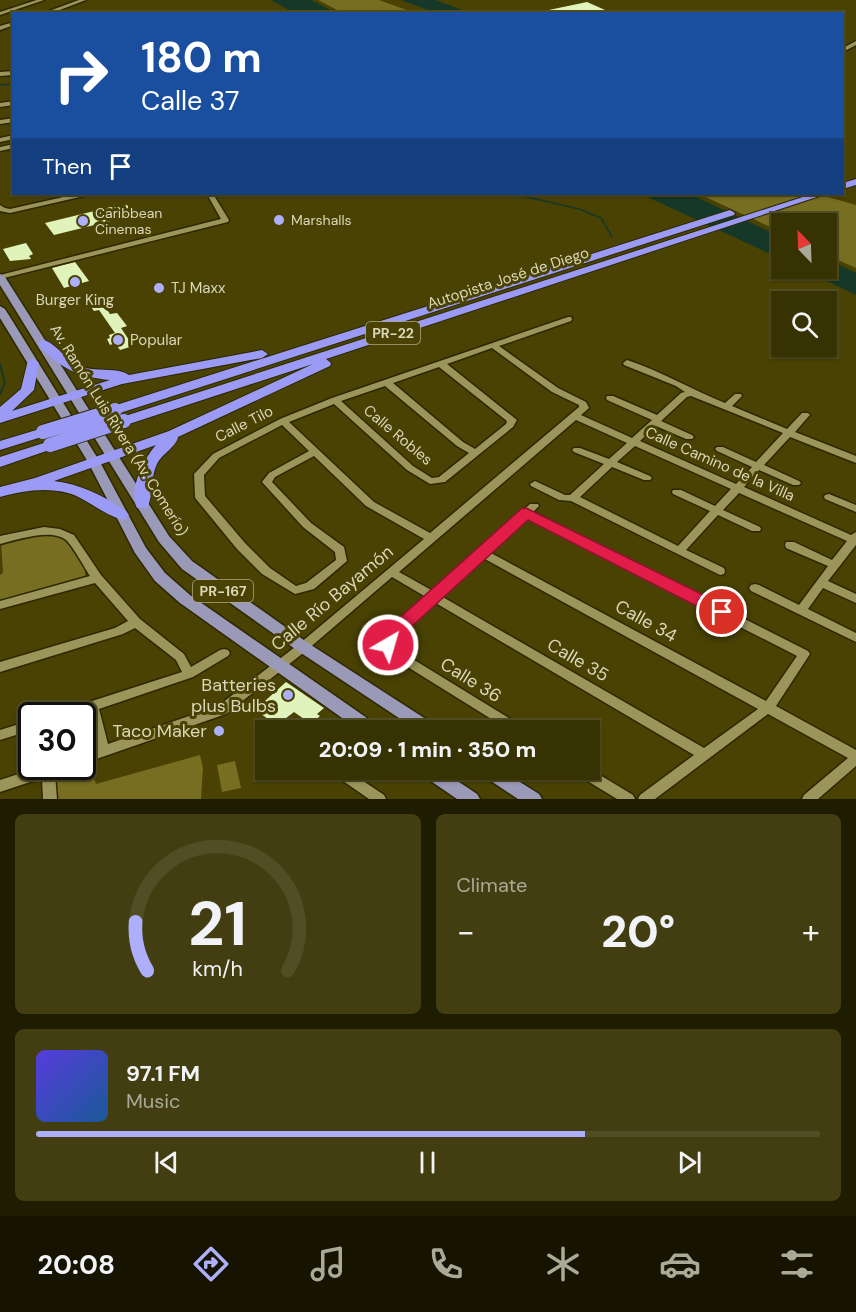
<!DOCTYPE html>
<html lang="en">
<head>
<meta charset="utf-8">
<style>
	body { margin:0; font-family:"DM Sans",sans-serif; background:#423e11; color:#f1f3f6; height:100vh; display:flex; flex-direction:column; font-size:22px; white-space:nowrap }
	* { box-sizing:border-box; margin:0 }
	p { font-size:20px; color:#aa9 }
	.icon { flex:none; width:33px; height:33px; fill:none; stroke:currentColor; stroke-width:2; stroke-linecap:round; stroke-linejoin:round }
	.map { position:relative; height:799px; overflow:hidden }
	.panel { display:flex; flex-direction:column; gap:15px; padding:15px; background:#1e1c01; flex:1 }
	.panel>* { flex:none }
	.top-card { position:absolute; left:12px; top:12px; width:832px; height:183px; border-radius:0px; box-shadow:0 2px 4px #0004,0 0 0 2px #514d24; background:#1a4fa0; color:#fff; overflow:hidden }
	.needle { width:39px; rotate:337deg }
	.controls { position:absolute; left:771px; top:213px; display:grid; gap:12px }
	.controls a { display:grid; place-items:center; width:66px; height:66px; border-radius:0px; background:#373202; box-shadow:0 2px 4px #0004,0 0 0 2px #514d24; font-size:30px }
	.speed { position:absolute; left:18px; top:702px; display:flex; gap:12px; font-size:30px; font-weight:700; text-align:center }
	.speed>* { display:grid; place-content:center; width:78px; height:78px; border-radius:50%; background:#373202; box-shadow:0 2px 4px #0004,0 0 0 2px #514d24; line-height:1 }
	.speed .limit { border:3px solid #111; border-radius:9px; background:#fff; color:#111 }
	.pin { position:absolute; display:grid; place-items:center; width:51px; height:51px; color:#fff; margin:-26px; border:3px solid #fff; border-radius:50%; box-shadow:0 2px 6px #0007 }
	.me { position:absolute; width:66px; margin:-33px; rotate:38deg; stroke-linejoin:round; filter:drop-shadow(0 0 4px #0008) }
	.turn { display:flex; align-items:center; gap:21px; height:126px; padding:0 30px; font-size:27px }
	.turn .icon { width:78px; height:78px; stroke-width:2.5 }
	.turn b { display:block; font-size:42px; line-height:51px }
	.then { display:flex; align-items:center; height:57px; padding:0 30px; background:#0003; gap:12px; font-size:22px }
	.big { font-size:45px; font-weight:800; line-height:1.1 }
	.panel .widget { flex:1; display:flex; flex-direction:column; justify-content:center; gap:9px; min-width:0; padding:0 21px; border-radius:9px; background:#423e11 }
	.panel .dial { align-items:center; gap:0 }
	.dial svg { height:156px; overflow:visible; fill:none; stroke:#514d24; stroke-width:7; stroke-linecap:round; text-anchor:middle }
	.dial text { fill:#f1f3f6; stroke:none }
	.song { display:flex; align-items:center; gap:18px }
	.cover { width:72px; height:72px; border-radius:9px; background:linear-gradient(135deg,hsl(250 70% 55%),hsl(210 70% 35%)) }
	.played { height:6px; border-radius:3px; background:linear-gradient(90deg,#adaffb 70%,#514d24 70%) }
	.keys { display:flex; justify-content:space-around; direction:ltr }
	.heat { display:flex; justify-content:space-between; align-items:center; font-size:33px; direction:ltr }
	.panel .tiles { flex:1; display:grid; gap:15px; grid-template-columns:1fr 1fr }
	.widget:last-child { grid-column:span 2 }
	.trip { position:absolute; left:255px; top:720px; width:345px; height:60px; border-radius:0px; background:#373202; box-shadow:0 2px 4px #0004,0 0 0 2px #514d24; font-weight:800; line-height:60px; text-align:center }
	.tabs { display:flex; height:96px; justify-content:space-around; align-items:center; background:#161401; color:#aa9 }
	.tabs .icon { width:42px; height:42px }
	.tabs .selected { color:#adaffb }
	.tabs b { font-size:27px; color:#f1f3f6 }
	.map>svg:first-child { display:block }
	.green { fill:#776e21 }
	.water { fill:#153828 }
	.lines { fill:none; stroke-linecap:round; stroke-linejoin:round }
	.stream-far1 { stroke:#153828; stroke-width:1.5 }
	.stream { stroke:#153828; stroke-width:2 }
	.building { fill:#e0f3ba }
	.minor-casing { stroke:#2d2800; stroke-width:3 }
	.major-casing { stroke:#2d2800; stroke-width:3 }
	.highway-casing { stroke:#2d2800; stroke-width:2 }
	.minor { fill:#9b955c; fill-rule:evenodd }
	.major { fill:#9b99b8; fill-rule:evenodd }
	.highway { fill:#9b9bf6; fill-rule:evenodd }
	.highway-bridge-casing { stroke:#2d2800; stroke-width:16; stroke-linecap:butt }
	.highway-bridge { stroke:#9b9bf6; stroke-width:14 }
	.route { fill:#e11d48; stroke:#92132f; stroke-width:1.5 }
	.poi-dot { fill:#adaffb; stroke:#494203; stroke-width:2 }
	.labels { text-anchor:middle; stroke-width:6; stroke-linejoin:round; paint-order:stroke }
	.far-poi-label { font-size:14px; fill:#dad7ba; stroke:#494203; text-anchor:start }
	.shield { fill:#494203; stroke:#aeaa83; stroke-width:1.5 }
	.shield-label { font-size:14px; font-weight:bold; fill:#dad7ba }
	.street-label { font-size:15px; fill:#dad7ba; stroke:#494203 }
	.poi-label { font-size:15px; fill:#dad7ba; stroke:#494203; text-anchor:start }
	.near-street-label { font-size:18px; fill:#dad7ba; stroke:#494203 }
	.near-poi-label { font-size:18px; fill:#dad7ba; stroke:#494203; text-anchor:end }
</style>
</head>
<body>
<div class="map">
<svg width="856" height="799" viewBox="0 0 856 799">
	<rect width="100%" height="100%" fill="#494203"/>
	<path class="green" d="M318 0H379L415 13H343Z
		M699 194H817L856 205V268L827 255 826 224H782L781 232Z
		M43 532C48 533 54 534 58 536 69 540 87 565 85 576L10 599 0 600V575L3 573 1 542Z
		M200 755 203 768 201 799H55L54 782 90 769 96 784Z
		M235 761 241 788 222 792 217 765Z"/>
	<path class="water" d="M271 0H311L337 13H294Z
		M401 0H435L470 13H436Z
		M641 194H690L781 237V259Z
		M827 259 856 273V295L802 269 826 268Z"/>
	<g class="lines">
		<path class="stream-far1" d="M0 85 14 84
			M514 194 579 209 601 218 612 237"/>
		<path class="stream" d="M0 364 5 383 0 394"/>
	</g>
	<path class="building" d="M587 2 614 14H545L544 11Z
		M127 205 135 215 54 235 45 223 111 207 113 208Z
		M26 243 33 254 29 256 31 259 10 261 3 249Z
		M75 262 89 281 64 288 52 268Z
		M98 297 110 314 117 313 127 326 121 328 133 346 120 350 115 343 110 345 107 339 110 338 109 335 115 333 99 310 94 311 86 300Z
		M286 682 324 708 317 714 320 716 313 722 311 719H304L294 712 277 725 255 710Z"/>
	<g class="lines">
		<g class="minor-casing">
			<path id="minor" d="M37 0H44L0 15V12Z
				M79 0H86L49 14H41Z
				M14 22V25L0 30V26Z
				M856 41V45L843 52V48Z
				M14 71V75L0 76V72Z
				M14 101V105L0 107V103Z
				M14 118V122L0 124V120Z
				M14 135V139L0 142V138Z
				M14 144V148L0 151V147Z
				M77 194H87L84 196 10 213 0 211V205L5 208 10 209Z
				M207 194H213L229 220 228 222 0 279V275L221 219Z
				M568 317H571L572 319 571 321 499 346 558 388 586 402 589 408 581 415 632 438 652 420 607 400 606 398 607 396H613L657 415 681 393 685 392 676 386 624 365 623 363 627 360C661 371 692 390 725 403L735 394H741L742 396 732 406 787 429 802 413H808L810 415 808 417 795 432 856 456V463L790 437 764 465 799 481 801 483 799 485H793L759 470 744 487 851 535 856 532V545L828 581 856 594V603L823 588 808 609 856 633V642L751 591 749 588 751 585 755 584 759 585 799 605 828 566 786 548 785 545 786 542H794L832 560 847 541 739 493 723 510 760 527 761 529 760 531H752L718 515 686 550 724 568 725 571 724 574 720 575 571 501 559 500 531 486 530 484 535 481 565 495H570L604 464 574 452 572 450 574 448H580L609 459 627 443 576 420 399 572 433 591 530 504H538L539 506 533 512 808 651 810 654 808 657 776 706 856 750V766L818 799H802L804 795 848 758 768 714 655 799H638L640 795 694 755 434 602 395 638 394 644 398 650 522 726 524 730H509L390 656 382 645 386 633 426 597 392 577 307 650 226 714 82 764V753L97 749 88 713 79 716H56L58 712 182 672 176 660 135 628 123 634 0 672V662L115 628 128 621 95 583 0 609V601L90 576C84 567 73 546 66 540 51 528 17 540 0 544V536L44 527 60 529 74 535 101 575 140 619 184 654 191 667 220 650 224 649 228 650 230 653 228 656 193 677 99 709 108 744 218 706 299 644 424 539 366 506 314 456 275 477 272 482 311 523 344 547 347 561 314 589 295 594 262 574 237 549 196 499 195 497 194 474 196 472 213 454 280 419 332 398ZM492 348 552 392 579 405V407L430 533 374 502 289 422 334 404 407 470 430 484 445 482 513 427 517 420 447 364ZM439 367 507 421 506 424 475 449 463 442 393 383ZM385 386 457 446 469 453 439 477 432 478 413 466 341 401ZM691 396 783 433 756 462 723 447H717L715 449 717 451 752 467 736 484 640 441 656 426 686 439H692L694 437 692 435 661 421 687 397ZM282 425 309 451 269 473 262 482 303 527 335 552 336 560 306 583 296 586 270 568 245 543 205 496 204 475 219 458ZM635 446 731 489 715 506 681 490H673L672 492 673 494 710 511 678 546 580 497 612 467 644 480H650L652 478 650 476 617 462ZM527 518 797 656 766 701 489 552ZM483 558 758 709 704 748 441 596Z
				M829 494 856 505V512L825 499 824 497 825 495Z
				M32 720V730L0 740V730Z
				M306 720 310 721 312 725C308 733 301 730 293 730L295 726Z
				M43 766H67L66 770 55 774 57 799H43L42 778 0 792V780Z
				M590 769 633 795 635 799H617L576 774 575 770Z
				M332 770H347L384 795 386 799H369L333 774Z"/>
		</g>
		<g class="major-casing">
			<path id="major" d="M0 274 5 277 169 536 192 561 308 643 435 725 437 730H417L298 651 182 569 159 542 0 285Z
				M0 306 5 309 100 462 146 548 165 573 190 595 377 725 379 730H359L180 603 155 581 135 553 88 462 0 318Z
				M420 770H441L477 794 480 799H457L422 775Z
				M480 770H501L539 794 542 799H518L482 775Z"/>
		</g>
		<g class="highway-casing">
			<path id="highway" d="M856 179V185L843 189V183Z
				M812 194H826L326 359 331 363 330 366 178 437C177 446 162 454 157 464 150 478 154 495 147 508H137C128 490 144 458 156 445L54 481C81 484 104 496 126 511L129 515 126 519C113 522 85 497 68 493 44 487 23 491 0 497V487L35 478 169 431 313 364 129 424H119L117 421 119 418Z
				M730 210 735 213 734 215 120 413 115 414 108 410 110 407Z
				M44 340C57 344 67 362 83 367 97 372 118 367 129 375L262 350 268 354 262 358 122 384 0 423V407L21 389 28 360 33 359 39 363 34 390 12 411 110 380C78 377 62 369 40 347L38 344 40 341Z
				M43 428 48 429 50 432 48 435 0 450V441Z
				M50 441 57 445 55 448 0 467V457Z"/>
		</g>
		<use href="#minor" class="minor"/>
		<use href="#major" class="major"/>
		<use href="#highway" class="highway"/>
		<g class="highway-bridge-casing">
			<path id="highway-bridge" d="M43 432 115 410
				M50 445 124 421"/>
		</g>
		<use href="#highway-bridge" class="highway-bridge"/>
	</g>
	<path class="route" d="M526 508 728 607 731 612 728 616 722 618 716 616 528 520 398 639 394 650 388 652 382 650 379 645 384 632 521 509Z"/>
	<g class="poi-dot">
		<circle cx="279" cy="220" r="6"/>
		<circle cx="83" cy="221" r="6"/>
		<circle cx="75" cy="282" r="6"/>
		<circle cx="159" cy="288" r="6"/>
		<circle cx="118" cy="340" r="6"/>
		<circle cx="288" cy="695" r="6"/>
		<circle cx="219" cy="731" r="6"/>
	</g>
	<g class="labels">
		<g class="far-poi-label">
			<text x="95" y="218">Caribbean<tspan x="95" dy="16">Cinemas</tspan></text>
			<text x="291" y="225">Marshalls</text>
		</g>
		<g class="shield">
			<rect x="366" y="322" width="54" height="22" rx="4.5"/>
			<rect x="193" y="580" width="60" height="22" rx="4.5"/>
		</g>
		<g class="shield-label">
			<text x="393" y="338">PR-22</text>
			<text x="223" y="596">PR-167</text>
		</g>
		<g class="street-label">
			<text transform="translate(508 278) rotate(-18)" y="5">Autopista José de Diego</text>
			<text transform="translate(244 424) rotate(-27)" y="5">Calle Tilo</text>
			<text transform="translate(119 430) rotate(58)" y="5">Av. Ramón Luis Rivera (Av. Comerío)</text>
			<text transform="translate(398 435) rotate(40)" y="5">Calle Robles</text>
			<text transform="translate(720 464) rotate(24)" y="5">Calle Camino de la Villa</text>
		</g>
		<g class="poi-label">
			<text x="171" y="293">TJ Maxx</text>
			<text x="75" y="305" text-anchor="middle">Burger King</text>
			<text x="130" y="345">Popular</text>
		</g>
		<g class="near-street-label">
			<text transform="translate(332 598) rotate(-40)" y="6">Calle Río Bayamón</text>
			<text transform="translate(646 621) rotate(29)" y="6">Calle 34</text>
			<text transform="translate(578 660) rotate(30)" y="6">Calle 35</text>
			<text transform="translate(471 680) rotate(32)" y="6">Calle 36</text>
		</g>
		<g class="near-poi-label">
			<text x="276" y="691">Batteries<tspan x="276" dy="21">plus Bulbs</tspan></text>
			<text x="207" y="737">Taco Maker</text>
		</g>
	</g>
</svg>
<div class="controls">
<a><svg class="needle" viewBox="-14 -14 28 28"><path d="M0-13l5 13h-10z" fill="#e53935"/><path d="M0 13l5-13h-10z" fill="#aa9"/></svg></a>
<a><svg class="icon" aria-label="search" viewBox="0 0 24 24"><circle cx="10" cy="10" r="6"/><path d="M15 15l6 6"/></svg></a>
</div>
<div class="speed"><div class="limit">30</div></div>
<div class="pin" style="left:722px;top:612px;background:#d93025"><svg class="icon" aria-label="arrive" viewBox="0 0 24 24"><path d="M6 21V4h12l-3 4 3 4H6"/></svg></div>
<svg class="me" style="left:388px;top:645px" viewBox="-20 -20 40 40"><circle r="17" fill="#e11d48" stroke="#fff" stroke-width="3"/><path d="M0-11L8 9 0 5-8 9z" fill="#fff"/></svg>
<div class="trip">20:09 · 1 min · 350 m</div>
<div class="top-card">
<div class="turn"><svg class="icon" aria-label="right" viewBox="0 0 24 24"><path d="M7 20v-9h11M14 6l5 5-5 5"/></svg><div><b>180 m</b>Calle 37</div></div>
<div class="then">Then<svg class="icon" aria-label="arrive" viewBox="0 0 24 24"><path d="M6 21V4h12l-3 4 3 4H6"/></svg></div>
</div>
</div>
<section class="panel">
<div class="tiles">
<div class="widget dial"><svg viewBox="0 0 100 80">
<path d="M14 69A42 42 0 1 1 86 69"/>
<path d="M14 69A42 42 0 0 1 8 44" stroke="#adaffb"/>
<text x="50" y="56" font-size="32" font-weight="700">21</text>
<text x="50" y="72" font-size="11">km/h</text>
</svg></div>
<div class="widget"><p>Climate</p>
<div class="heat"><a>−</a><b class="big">20°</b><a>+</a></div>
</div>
<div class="widget">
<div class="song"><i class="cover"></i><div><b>97.1 FM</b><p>Music</p></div></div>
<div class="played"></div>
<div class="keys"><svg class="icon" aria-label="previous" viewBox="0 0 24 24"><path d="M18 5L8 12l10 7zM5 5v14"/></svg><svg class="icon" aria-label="pause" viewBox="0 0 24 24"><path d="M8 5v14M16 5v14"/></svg><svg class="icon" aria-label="next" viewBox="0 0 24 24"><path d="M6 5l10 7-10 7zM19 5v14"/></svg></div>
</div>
</div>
</section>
<nav class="tabs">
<b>20:08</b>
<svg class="icon selected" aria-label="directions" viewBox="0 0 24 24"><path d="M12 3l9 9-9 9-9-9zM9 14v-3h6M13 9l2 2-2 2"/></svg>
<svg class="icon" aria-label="music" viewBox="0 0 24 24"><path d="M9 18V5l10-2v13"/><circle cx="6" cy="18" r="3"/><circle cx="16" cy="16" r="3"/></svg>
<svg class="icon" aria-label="phone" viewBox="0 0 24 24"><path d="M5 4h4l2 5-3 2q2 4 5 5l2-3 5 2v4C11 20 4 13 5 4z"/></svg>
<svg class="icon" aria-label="climate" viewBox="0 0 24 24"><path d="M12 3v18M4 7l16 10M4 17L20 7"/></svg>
<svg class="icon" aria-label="car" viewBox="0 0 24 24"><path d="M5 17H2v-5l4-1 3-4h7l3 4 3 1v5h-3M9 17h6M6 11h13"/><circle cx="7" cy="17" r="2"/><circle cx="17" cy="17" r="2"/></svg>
<svg class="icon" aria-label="filters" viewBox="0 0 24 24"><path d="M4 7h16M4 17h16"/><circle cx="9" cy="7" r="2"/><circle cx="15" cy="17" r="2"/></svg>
</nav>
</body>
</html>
